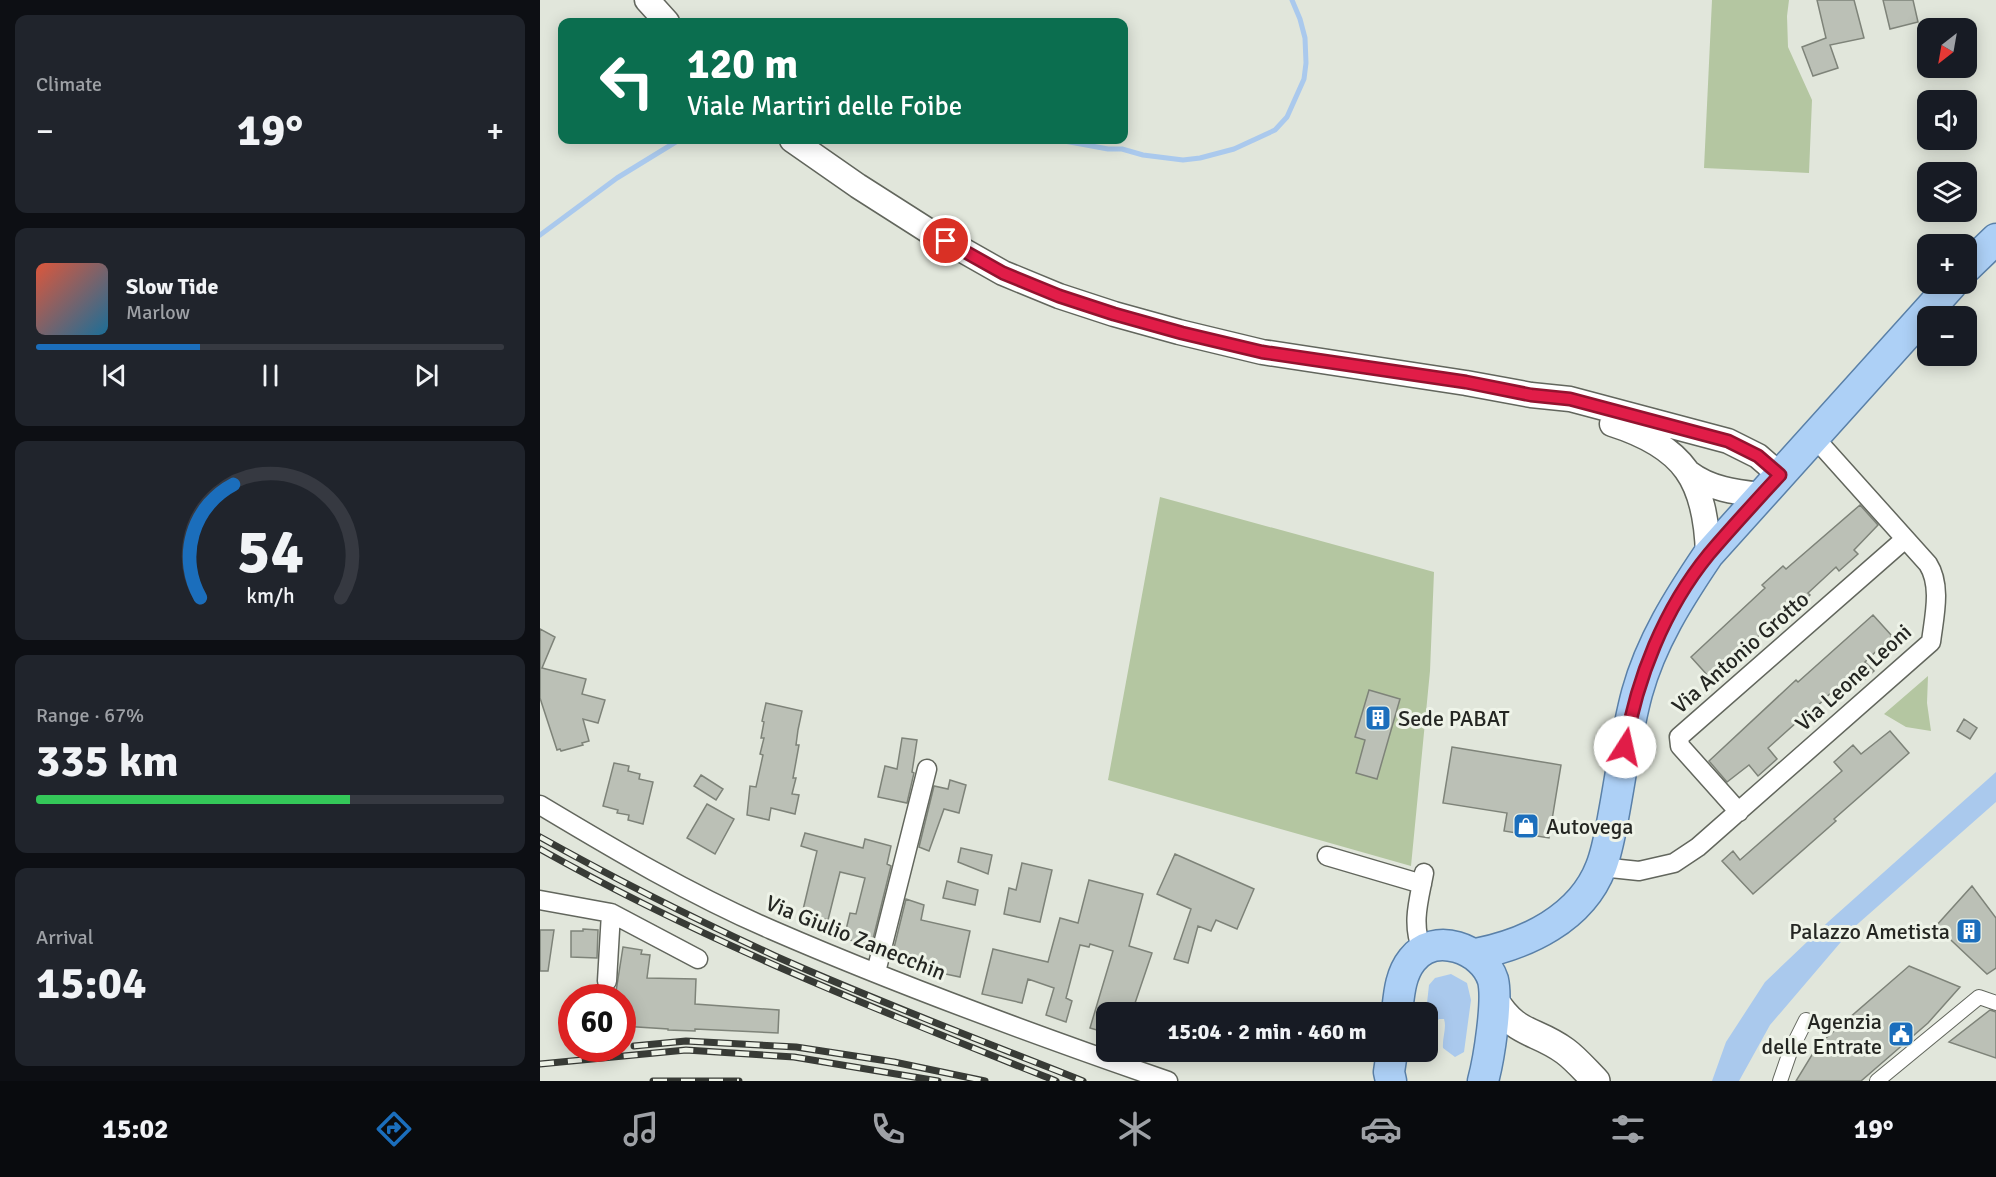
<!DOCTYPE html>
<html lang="en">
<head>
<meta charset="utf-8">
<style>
	body { margin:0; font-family:Signika,sans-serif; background:#20242c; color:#f1f3f6; height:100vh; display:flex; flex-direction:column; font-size:22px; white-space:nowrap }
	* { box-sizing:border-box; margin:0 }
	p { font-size:20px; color:#9ea1a6 }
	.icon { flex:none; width:33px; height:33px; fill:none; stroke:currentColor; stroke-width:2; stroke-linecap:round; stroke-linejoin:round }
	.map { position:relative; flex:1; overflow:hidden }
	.details { display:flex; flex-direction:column; gap:15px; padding:15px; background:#0d0f14; width:540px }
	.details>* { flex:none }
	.guide { position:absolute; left:18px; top:18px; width:570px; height:126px; border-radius:12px; box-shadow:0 3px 15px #0003; background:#0b6e4f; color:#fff; overflow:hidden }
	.needle { width:39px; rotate:211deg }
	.fabs { position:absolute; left:1377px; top:18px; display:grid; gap:12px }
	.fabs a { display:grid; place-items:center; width:60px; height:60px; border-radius:12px; background:#171b24; box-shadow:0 3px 15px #0003; font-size:30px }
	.speed { position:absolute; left:18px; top:984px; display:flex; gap:12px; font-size:30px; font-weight:700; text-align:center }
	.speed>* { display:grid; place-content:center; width:78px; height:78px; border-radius:50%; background:#171b24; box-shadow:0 3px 15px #0003; line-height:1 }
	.speed .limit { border:9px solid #d22; background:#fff; color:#111 }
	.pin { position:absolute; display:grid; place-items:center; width:51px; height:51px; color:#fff; margin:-26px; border:3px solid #fff; border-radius:50%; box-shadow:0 2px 6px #0007 }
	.me { position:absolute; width:66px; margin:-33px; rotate:10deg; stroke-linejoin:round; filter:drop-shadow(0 0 4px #0008) }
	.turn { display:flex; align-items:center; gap:21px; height:126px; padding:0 30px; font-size:27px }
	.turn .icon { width:78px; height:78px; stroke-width:2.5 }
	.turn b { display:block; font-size:42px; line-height:51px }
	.big { font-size:45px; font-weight:700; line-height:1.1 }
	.details .widget { flex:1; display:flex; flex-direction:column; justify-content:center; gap:9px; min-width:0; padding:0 21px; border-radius:12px; background:#20242c }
	.details .dial { align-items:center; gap:0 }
	.dial svg { height:156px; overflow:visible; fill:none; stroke:#363941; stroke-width:7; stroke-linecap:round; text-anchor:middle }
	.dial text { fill:#f1f3f6; stroke:none }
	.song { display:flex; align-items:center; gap:18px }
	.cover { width:72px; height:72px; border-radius:9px; background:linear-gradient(135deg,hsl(10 70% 55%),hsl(200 70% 35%)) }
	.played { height:6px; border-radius:3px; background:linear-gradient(90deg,#1b6ebc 35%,#363941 35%) }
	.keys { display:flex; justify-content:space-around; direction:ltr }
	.heat { display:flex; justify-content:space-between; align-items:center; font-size:33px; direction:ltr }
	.charge { height:9px; border-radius:4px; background:linear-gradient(90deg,#34c759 67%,#363941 0) }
	.trip { position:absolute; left:556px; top:1002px; width:342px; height:60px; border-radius:12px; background:#171b24; box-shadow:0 3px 15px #0003; font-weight:700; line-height:60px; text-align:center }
	.dock { display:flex; height:96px; justify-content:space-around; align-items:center; background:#090b0e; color:#9ea1a6 }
	.dock .icon { width:42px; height:42px }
	.dock .selected { color:#1b6ebc }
	.dock b { font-size:27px; color:#f1f3f6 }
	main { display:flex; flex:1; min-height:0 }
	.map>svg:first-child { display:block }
	.green { fill:#b4c6a1 }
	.water { fill:#aac9ed }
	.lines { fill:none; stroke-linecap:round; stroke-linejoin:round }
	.stream { stroke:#aac9ed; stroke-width:5 }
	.building { fill:#bbc0b6; stroke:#7e8379; stroke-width:1.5 }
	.pedestrian-casing { stroke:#62665d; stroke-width:16 }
	.minor-casing { stroke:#62665d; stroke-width:21 }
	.tertiary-casing { stroke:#62665d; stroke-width:27 }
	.secondary-casing { stroke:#62665d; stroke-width:30 }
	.primary-casing { stroke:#5a80a8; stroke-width:33 }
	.pedestrian { stroke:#fff; stroke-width:14 }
	.minor { stroke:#fff; stroke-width:18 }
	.tertiary { stroke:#fff; stroke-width:24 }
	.secondary { stroke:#fff; stroke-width:27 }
	.primary { stroke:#add0f6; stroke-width:30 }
	.rail-casing { stroke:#383b36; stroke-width:7 }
	.rail { stroke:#eef3e8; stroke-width:4.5; stroke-dasharray:14; stroke-linecap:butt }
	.route-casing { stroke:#92132f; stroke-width:15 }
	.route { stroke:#e11d48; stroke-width:10 }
	.labels { text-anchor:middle; stroke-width:6; stroke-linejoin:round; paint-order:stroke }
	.street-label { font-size:22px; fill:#242622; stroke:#eef3e8 }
	.poi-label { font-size:22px; fill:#242622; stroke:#eef3e8; text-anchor:start }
</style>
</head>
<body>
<main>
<section class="details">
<div class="widget"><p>Climate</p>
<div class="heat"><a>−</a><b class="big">19°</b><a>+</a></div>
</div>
<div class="widget">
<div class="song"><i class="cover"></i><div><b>Slow Tide</b><p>Marlow</p></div></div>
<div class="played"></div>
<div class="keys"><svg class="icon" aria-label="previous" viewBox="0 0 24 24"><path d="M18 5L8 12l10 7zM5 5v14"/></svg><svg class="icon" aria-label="pause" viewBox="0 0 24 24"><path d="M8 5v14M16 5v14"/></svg><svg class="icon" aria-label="next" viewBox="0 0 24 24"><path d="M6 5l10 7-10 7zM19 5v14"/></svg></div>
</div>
<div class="widget dial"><svg viewBox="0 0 100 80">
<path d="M14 69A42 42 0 1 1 86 69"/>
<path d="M14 69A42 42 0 0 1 31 11" stroke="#1b6ebc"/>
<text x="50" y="56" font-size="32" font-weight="700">54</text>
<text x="50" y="72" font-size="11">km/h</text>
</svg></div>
<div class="widget"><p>Range · 67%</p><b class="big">335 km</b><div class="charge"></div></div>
<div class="widget"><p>Arrival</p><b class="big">15:04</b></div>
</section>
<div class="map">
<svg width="1456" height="1081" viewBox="0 0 1456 1081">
	<rect width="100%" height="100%" fill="#e1e6db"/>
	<path class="green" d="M1172 0H1249L1247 16 1248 47 1272 100 1269 173 1164 168Z
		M620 497 894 572 890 671 871 866 568 780Z
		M1388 676 1387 703 1391 731 1366 727 1344 714Z"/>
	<path class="water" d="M1456 772V802L1312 929 1230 1025 1199 1081H1172L1186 1042 1225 982 1288 922Z
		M911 974 927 983 931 1000 924 1052 915 1057 903 1048C902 1038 907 1028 904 1019H899L888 1032V1012H886L889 985 895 978Z"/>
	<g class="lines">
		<path class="stream" d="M519 140 568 149H582L603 155 643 160 660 158 694 149 735 130 747 117 764 79 766 63 765 38 760 19 752 0
			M0 235 77 178 139 140"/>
	</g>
	<path class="building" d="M1277 0H1314L1324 38 1290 45 1298 68 1273 76 1262 47 1286 38Z
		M1343 0H1373L1378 22 1350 29Z
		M1320 505 1338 525 1314 550 1318 554 1299 571 1296 567 1268 593 1270 595 1249 614 1246 611 1215 639 1218 643 1200 659 1196 655 1169 677 1151 657 1225 588 1222 585 1243 566 1246 569Z
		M1333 615 1352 636 1325 662 1334 671 1315 688 1306 678 1259 724 1257 722 1228 748 1237 759 1218 776 1209 765 1187 782 1169 761 1256 680 1258 682Z
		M0 629 15 637 2 668 46 679 42 694 65 700 58 723 43 719 49 741 42 743 43 745 21 751 20 749 17 750 0 698Z
		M829 690 860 699 837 779 816 773 825 740 815 737Z
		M226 703 262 711 258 730 256 745H259L253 778H256L252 794 259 795 255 814 231 808 229 820 207 815 210 786 216 787 223 755 220 754 224 738H221L224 722 222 721Z
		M1424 719 1437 728 1430 739 1417 731Z
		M1350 731 1369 753 1294 819 1296 821 1213 894 1182 861 1193 851 1200 860 1302 771 1294 762 1313 745 1321 754Z
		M362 738 377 740 372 772 374 773 367 803 338 797 345 766 357 769Z
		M912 747 1021 765 1009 838 964 831 967 813 903 803Z
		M74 763 89 766 88 771 100 774 99 779 113 782 103 824 88 820 89 815 77 813 78 810 63 806Z
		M161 775 183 789 176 800 154 786Z
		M410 780 426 785 419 813 404 809 389 851 379 847 394 786 408 789Z
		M167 804 194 819 175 854 147 838Z
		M265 833 323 848 325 839 351 846 347 864 351 866 331 947 304 938 310 913 316 914 325 878 300 872 288 920 262 914 277 851 261 846Z
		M421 848 452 855 448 874 418 862Z
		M635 854 714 889 697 929 676 920 671 931 658 926 648 963 634 959 651 909 617 894Z
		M482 863 512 870 500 922 464 914 469 888 476 890Z
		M549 880 603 894 589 946 612 953 592 1012H567V1033L550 1028 573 951 550 944 549 947 540 945 526 998 532 1001 526 1022 506 1015 514 988 488 979 482 1003 442 994 453 949 508 962 520 918 538 923Z
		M407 881 438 890 435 905 403 898Z
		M1432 886 1456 918V968L1447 974 1396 926Z
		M366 899 384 905 381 920 430 931 420 977 396 972 397 967 384 964 385 960 353 952Z
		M43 929 58 930 57 958 31 957V931H43Z
		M0 930H14L8 971H0Z
		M83 947 102 950 101 954 110 955 107 978 156 979 155 1004 239 1010 238 1033 155 1029V1031L128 1030V1029L82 1026V998H75Z
		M1369 966 1420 987 1388 1023 1321 1081H1256L1278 1045Z
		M1450 1010 1456 1012V1058L1409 1042Z"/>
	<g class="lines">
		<g class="pedestrian-casing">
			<path id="pedestrian" d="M1240 1081 1250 1052 1266 1020
				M1337 1081 1439 997 1456 1003"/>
		</g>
		<g class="minor-casing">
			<path id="minor" d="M0 805C75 850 151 895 232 930 361 986 495 1035 628 1081
				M1199 812 1140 746 1139 737 1365 539
				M787 856 882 884
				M1061 867 1099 871 1134 863 1158 847 1391 642C1394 617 1402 586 1388 564L1274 437
				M0 900 71 913 158 959
				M882 950C871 923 879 900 884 873
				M336 972 387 769
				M67 981 71 913"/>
		</g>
		<g class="tertiary-casing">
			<path id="tertiary" d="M107 0 127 22
				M252 140 318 186 387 230 463 273 519 296 574 314 639 332 722 352 926 383 991 395 1030 399 1188 441 1218 456 1240 475
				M1072 424C1144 447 1166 480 1168 555
				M1149 473C1170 489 1195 492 1221 495"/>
		</g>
		<g class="secondary-casing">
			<path id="secondary" d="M954 999C976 1036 995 1029 1025 1051 1036 1059 1046 1071 1056 1081"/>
		</g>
		<g class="primary-casing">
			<path id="primary" d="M1426 268 1456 239
				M936 954C986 944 1041 919 1061 867 1067 852 1070 834 1073 818 1081 776 1086 734 1097 693 1111 642 1139 598 1168 555L1412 284
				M857 1012C859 995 860 975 872 960 894 931 943 948 953 980 958 1001 949 1059 943 1081
				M851 1081 849 1072 852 1052"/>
		</g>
		<use href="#pedestrian" class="pedestrian"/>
		<use href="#minor" class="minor"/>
		<use href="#tertiary" class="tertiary"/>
		<use href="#secondary" class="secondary"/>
		<use href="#primary" class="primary"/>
		<g class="rail-casing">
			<path id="rail" d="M0 837C77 880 155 919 235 956 336 1001 440 1040 543 1081
				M0 849C165 942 340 1011 516 1081
				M94 1046 146 1041 256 1047 354 1062 445 1081
				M0 1064 146 1050 254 1057 398 1081
				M113 1081H199"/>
		</g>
		<use href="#rail" class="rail"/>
	</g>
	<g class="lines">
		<g class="route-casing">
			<path id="route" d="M406 241 463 273 519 296 574 314 642 333 722 352 926 382 991 395 1030 399 1188 441 1218 456 1240 475C1216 501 1192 527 1169 554 1124 609 1097 678 1085 747"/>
		</g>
		<use href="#route" class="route"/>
	</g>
	<defs>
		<g id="building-square" transform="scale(1.35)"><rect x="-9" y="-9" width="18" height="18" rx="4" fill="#1b6ebc" stroke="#eef3e8"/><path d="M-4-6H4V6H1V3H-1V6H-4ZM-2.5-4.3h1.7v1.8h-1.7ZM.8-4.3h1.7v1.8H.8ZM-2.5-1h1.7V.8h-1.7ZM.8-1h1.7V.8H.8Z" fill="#fff"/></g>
		<g id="shop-square" transform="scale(1.35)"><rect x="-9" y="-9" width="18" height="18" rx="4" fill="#1b6ebc" stroke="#eef3e8"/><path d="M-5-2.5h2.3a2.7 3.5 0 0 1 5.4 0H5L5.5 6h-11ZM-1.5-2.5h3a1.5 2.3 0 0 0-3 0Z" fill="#fff"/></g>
		<g id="civic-square" transform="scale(1.35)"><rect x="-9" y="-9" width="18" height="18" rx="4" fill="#1b6ebc" stroke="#eef3e8"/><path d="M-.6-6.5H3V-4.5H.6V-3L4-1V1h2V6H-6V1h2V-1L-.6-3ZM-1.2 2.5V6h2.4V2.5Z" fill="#fff"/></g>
	</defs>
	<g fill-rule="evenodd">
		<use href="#building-square" x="838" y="718"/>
		<use href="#shop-square" x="986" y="826"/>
		<use href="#building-square" x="1429" y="931"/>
		<use href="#civic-square" x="1361" y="1034"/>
	</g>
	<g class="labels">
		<g class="street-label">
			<text transform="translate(1200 652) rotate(-41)" y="8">Via Antonio Grotto</text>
			<text transform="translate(1313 677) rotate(-42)" y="8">Via Leone Leoni</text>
			<text transform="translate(316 937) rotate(22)" y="8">Via Giulio Zanecchin</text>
		</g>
		<g class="poi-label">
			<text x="858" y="726">Sede PABAT</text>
			<text x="1006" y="834">Autovega</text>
			<text x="1410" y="939" text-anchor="end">Palazzo Ametista</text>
			<text x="1342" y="1029" text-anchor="end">Agenzia<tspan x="1342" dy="25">delle Entrate</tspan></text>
		</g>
	</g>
</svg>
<div class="fabs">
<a><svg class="needle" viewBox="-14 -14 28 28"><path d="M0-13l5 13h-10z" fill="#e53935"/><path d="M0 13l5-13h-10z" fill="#9ea1a6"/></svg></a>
<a><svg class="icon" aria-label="sound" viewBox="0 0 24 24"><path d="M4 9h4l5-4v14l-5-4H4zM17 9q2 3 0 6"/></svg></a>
<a><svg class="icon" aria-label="layers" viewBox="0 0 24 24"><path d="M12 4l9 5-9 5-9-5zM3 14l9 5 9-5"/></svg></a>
<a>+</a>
<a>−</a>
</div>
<div class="speed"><div class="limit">60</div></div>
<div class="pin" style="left:406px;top:241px;background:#d93025"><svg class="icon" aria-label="arrive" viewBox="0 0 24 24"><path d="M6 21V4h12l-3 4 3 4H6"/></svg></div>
<svg class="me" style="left:1085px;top:747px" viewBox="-20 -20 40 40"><circle r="19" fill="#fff"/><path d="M0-13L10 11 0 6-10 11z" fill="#e11d48"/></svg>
<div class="trip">15:04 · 2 min · 460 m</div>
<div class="guide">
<div class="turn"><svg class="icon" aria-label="left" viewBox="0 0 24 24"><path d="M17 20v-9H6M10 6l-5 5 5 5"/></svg><div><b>120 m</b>Viale Martiri delle Foibe</div></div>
</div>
</div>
</main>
<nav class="dock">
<b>15:02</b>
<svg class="icon selected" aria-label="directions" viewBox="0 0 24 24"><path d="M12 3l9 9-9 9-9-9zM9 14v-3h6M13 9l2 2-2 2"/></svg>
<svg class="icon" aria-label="music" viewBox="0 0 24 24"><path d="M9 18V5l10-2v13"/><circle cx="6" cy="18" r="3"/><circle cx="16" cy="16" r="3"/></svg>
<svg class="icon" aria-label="phone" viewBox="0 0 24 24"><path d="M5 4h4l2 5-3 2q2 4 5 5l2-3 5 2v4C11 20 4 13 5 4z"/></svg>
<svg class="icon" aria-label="climate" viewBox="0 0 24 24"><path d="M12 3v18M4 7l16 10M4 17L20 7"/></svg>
<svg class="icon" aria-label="car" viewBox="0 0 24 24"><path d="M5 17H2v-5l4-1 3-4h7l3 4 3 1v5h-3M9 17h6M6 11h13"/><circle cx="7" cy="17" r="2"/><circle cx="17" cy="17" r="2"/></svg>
<svg class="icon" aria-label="filters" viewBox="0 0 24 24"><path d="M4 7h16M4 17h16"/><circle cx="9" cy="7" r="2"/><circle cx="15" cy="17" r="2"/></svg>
<b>19°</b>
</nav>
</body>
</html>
